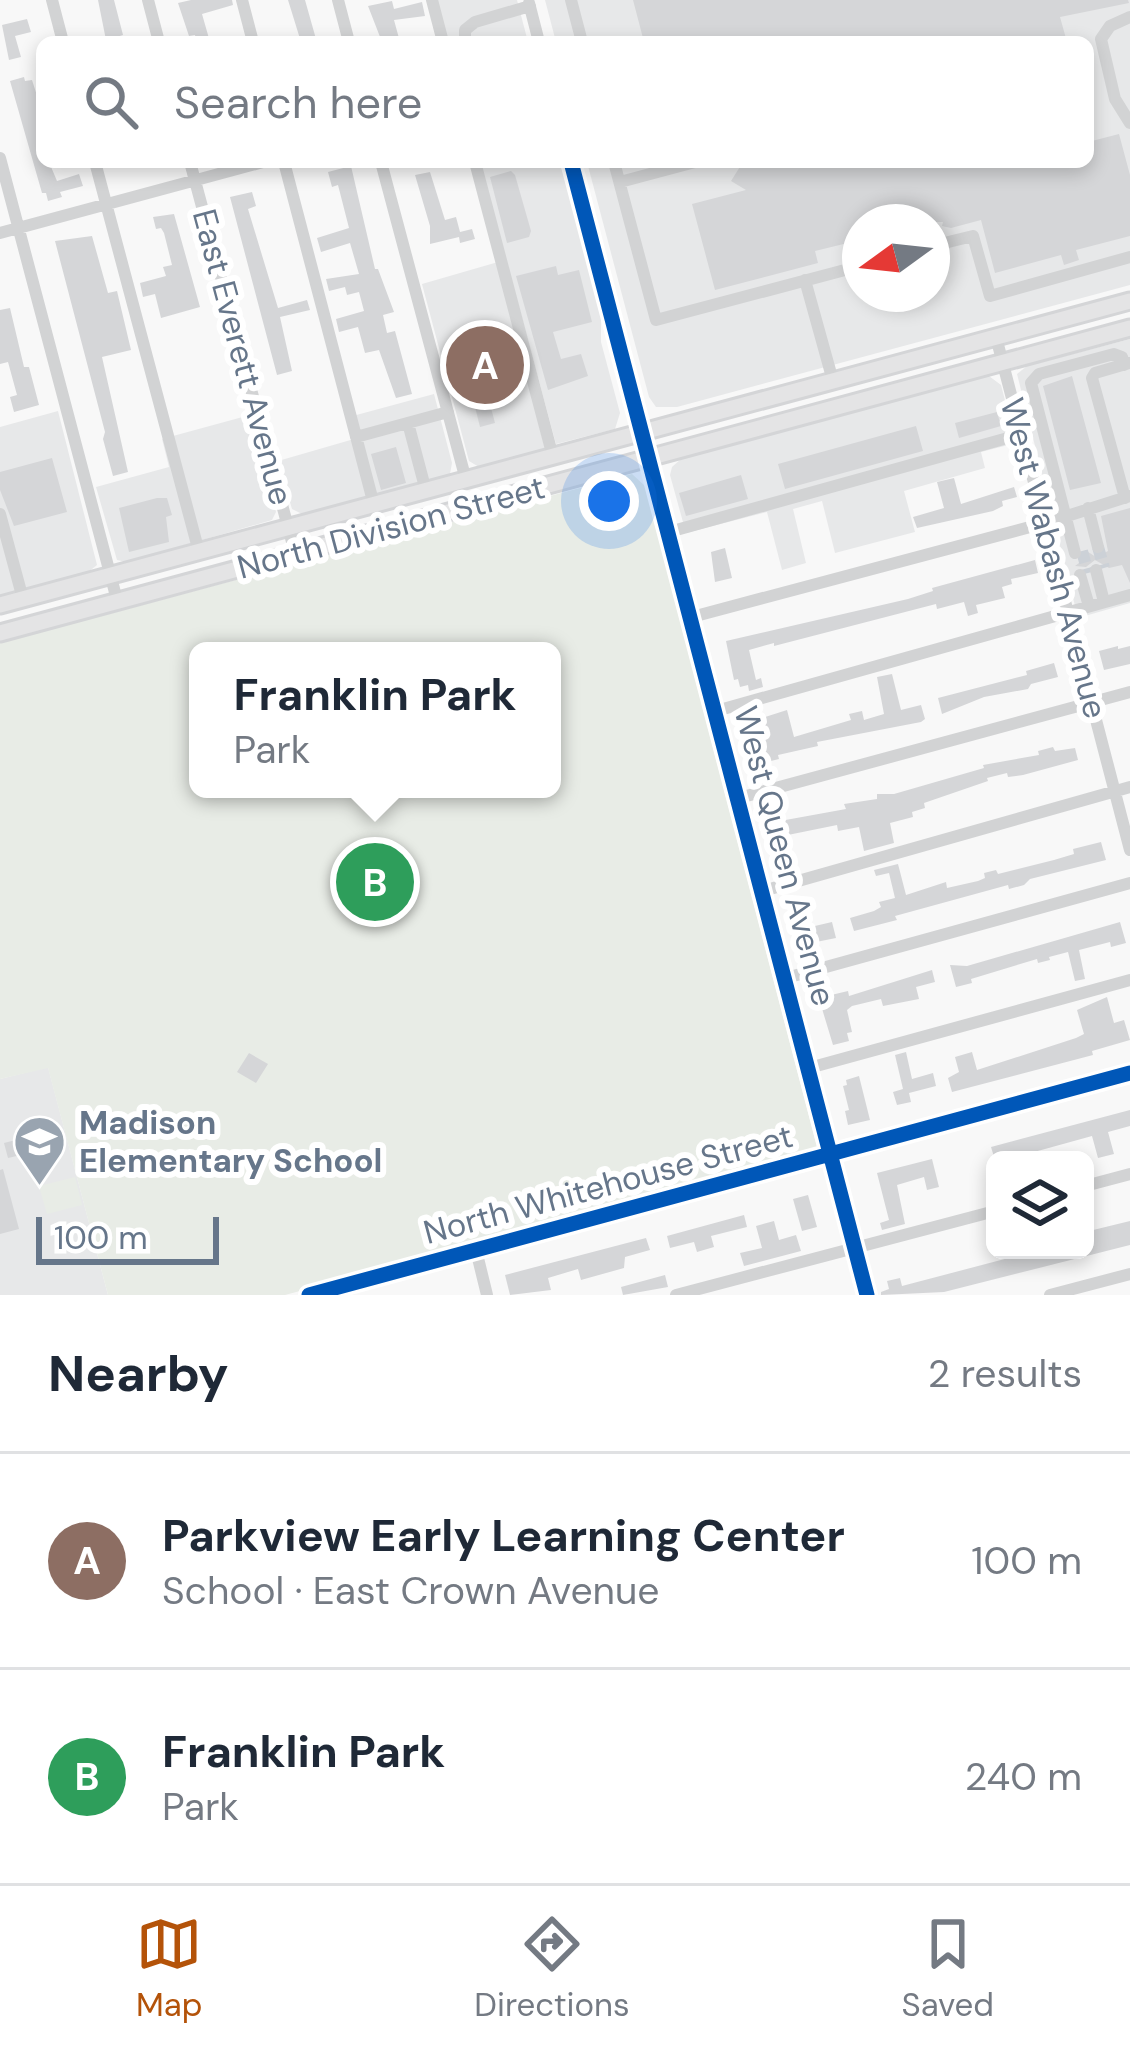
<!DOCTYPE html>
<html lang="en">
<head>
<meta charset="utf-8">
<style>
  body { margin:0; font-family:"DM Sans",sans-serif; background:#f6f6f7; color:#1f2937 }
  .controls { position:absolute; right:36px; bottom:36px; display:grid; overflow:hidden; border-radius:18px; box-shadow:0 6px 18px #0003 }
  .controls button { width:108px; height:108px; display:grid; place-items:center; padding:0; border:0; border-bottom:3px solid #e0e1e3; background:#fff; color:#1f2937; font:60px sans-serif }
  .compass { position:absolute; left:842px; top:204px; width:108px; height:108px; border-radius:50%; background:#fff; box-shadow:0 6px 18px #0003; rotate:255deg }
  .scale { position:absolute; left:36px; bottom:30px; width:183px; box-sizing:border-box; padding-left:12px; border:6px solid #66768a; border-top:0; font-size:33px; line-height:42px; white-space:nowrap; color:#66768a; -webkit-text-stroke:9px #fff; paint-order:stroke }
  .you { position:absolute; left:609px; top:501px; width:42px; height:42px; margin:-30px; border:9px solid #fff; border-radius:50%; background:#1a73e8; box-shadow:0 0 0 18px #1a73e833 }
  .badge { display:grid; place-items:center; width:78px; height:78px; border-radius:50%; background:#b45309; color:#fff; font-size:39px; font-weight:700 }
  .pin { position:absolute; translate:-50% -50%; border:6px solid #fff; box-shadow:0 3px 12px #0006 }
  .popup { position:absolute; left:189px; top:642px; width:372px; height:156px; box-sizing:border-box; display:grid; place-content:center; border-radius:18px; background:#fff; filter:drop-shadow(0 3px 9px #0005); font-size:39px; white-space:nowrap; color:#747a83 }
  .popup b { font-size:45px; color:#1f2937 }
  .popup::after { content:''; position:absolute; left:50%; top:100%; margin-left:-24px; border:24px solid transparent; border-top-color:#fff }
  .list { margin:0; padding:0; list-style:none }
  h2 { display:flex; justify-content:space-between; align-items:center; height:156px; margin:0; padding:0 48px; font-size:51px }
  h2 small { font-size:39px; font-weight:400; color:#747a83 }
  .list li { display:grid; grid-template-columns:78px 1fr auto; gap:36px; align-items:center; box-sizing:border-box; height:216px; padding:0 48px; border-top:3px solid #e0e1e3 }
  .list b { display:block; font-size:45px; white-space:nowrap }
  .list p { margin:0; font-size:39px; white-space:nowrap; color:#747a83 }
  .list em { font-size:39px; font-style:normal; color:#747a83 }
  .icon { flex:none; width:66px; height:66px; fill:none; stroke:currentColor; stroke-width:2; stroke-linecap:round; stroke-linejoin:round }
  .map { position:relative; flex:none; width:1130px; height:1295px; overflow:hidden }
  .search { position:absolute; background:#fff; box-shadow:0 6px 18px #0003; left:36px; right:36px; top:36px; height:132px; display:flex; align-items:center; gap:30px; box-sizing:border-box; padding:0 42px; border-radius:18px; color:#747a83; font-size:45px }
  .sheet { height:588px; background:#fff }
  nav { display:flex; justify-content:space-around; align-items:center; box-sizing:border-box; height:168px; border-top:3px solid #e0e1e3; background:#fff; font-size:33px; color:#747a83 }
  nav a { display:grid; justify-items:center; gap:6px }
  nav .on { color:#b45309 }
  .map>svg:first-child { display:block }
  .built { fill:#e7e8e9; fill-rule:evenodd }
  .green { fill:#e8ece6; fill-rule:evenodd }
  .building { fill:#d5d6d8 }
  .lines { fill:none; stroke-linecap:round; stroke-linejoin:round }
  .minor-tunnel { stroke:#ccd1d7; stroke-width:12; stroke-dasharray:12 6; stroke-linecap:butt }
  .major-casing { stroke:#d4d5d7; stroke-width:21 }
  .minor { stroke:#d2d3d4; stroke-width:12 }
  .major { stroke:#e4e4e5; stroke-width:15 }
  .cycleway-casing { stroke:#fff; stroke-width:22 }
  .cycleway { stroke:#0057b8; stroke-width:15 }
  .labels { text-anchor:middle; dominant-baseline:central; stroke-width:12; stroke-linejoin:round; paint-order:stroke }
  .street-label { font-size:33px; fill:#66768a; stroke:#fff }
  .poi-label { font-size:33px; font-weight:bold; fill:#66768a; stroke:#fff; text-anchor:start }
</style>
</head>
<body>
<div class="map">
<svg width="1130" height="1295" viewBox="0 0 1130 1295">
  <rect width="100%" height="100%" fill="#f8f8f8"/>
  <!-- built -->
  <path class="built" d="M436,0h81l11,42h-81z
    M545,0h585v285l-453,122h-21l-7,-10 -62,-235h501v-120h-532zM860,222h72v72h-72z
    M480,162h80l41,152v28l19,71 -5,16 -59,15z
    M498,262l47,187 -66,18 -10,-6 -47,-177z
    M1130,339v264l-52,15 -61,-244 10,-8z
    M989,376l12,9 15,58 -35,9 4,16 -81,23 11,41 -80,21 -13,-52 -29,8 13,54 -24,7 -15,-58 -81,21 -16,-58 2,-8 9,-8z
    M434,394l18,69 -2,11 -146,41 -12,-6 -14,-48 76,-22 -5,-22z
    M58,411l39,154 -10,8 -87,23v-169z
    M250,415l26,97 -4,8 -146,42 -9,-2 -21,-73 73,-20 -7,-28z
    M48,1067l60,228h-108v-216z"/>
  <!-- green -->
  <path class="green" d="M632,474l13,12 172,661 -9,8 -523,140h-177l-60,-227 -48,11v-436zM198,651h354v138h-354z
    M75,1177l7,28 -35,9 -8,-28z"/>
  <!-- building -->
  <path class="building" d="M98,0h16l9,35 -17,5z
    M191,0h41l1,5 -31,9 8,28h-14l-1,-7 -6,1 -11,-33z
    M288,0h17l11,39 -15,3z
    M633,0h495l1,3 -69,14 7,25h-423z
    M392,1l2,8 28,-7 3,14 -31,4 6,22h-18l-14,-36z
    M27,19l4,13 -16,4 6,21 -12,3 -7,-35z
    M24,77l1,4 7,-1 9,28 -5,1 6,22v31h7l8,19 22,-7 4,12 -23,6 2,5 -14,4 -2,-8h-4l-32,-112z
    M1119,134l11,41v61l-54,14 3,10 -15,5 -3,-10 -66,18 -14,-53 -30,8 -9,-2 1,-4h-83v18l-45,11 3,12 -103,27 -23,-86 54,-14 -15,-9 12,-19h345v-20z
    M351,166l24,103h3l16,43 -11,3 4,18 8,-2 17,63 -16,4 -17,-48 -14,3 -7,-26 -19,5 -3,-13 28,-8 -5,-19 -12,3 -2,-8 -16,4 -3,-12 33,-5 -9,-31 -29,9 -4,-14 32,-10 -11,-43 -6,2 -4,-15z
    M511,171l4,4 16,56 -2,6 -22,6 -17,-66z
    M430,172l15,48 11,-3 4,15 12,-3 3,10 -15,4 -1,-6 -29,7v-18l-15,-51z
    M252,192l4,14 -8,3 30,99 29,-8 3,10 -30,7 12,54 -15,4 -47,-178z
    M174,214l26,93 -39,11 -6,-24 -12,3 -3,-14 26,-7 -3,-9 9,-2 -8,-32 -3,-5 -5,1 -3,-12z
    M92,236l16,57 9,-2 14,59 -29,7 26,115 -15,4 -10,-37 2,-7 -50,-191z
    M556,266l2,9 21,-5 13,52 -39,10 8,27 20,-5 7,22 -40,14 -32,-114z
    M10,308l14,59h5l10,38 -25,7 -4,-15 7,-2 -9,-33 -8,2v-54z
    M514,375l5,17 -30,8 6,23 -15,4 -10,-40z
    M1072,376l29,107 -31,7 -27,-104z
    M997,412l4,14 -42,12 -4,-15z
    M916,426l7,25 -138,38 -7,-25z
    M396,447l10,36 -25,7 -10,-36z
    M52,458l15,54 -53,14 -14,-36v-18z
    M741,475l7,24 -62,17 -7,-23z
    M954,478l7,26 53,-17 3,10 -15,4 1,5 -10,5 -76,17 -4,-11 31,-9 -7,-26z
    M157,498h10l5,17 -6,2 3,25 -40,10 -10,-44z
    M1130,508v75l-8,-18 -13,3 -14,-8 -9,7 -11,-1 8,-6 2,-10 11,7 12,-6 -7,-35z
    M725,548l7,30 -17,4 -4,-30z
    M1035,560l3,13 -27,6 1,5 -10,3 3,11 -29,7 2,8 -10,3 -4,-14 -27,7 -1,-5 -162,42v-3l-25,7 7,30 5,-2 2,9 -14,4 -1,-6 -8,2 -2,-8 -4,1 -8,-39 182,-42 25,-8 -1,-3z
    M1118,646v3l12,-3v18l-26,6 -5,-19z
    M1054,663l4,14 -27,7 -3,5 -44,8 -42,17 -4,-16 89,-23 -1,-4z
    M892,674l9,36 20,-5 4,14 -4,3 -104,20 1,4 -40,9 1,4 -20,5 -10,-42 38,-12 7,27 57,-17 -2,-6 13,-3 2,9 20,-6 -7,-37z
    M1053,747l2,4 20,-3 3,12 -55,15 -15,2 -1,-4 -20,5 1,3 -64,22 1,5 -13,4 1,5 -23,6 4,20 -30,8 -5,-24 -21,4 -1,-6 -64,13 -4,-15 77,-14 -2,-5 33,-5v-5h17l90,-26 -1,-3 56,-10 -1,-4z
    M1101,842l5,18 -76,19 -6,6 -15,4 -1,-4 -113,31 2,4 -43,11 -4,-13 24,-7 7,-4 -2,-5 16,-4 -6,-25 -13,3 -2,-6 24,-6 8,31 40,-13 1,6 31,-7 7,-3 -1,-5 12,-3 2,4 56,-14 20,-6 -1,-5z
    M832,922l4,16 -30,6 -4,-15z
    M1120,922l6,21 -15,4 -1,-5 -31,8 6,29 -10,2 -7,-29 -19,5 1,3 -12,3 -1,-4 -66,20 1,4 -16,4 -6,-22 17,1z
    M932,970l3,12 -19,5 3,12 -36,7 -2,-7 -29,7 -5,4 5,22 -5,1 2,8 -16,4 -13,-43 8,-1 -1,-5 21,-5 1,5z
    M1107,997l7,26 10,-3 6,20 -38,11 1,4 -141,37 -4,-14 11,-6 -4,-15 17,-5 5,18 99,-32 8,-4 -7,-24z
    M906,1052l6,27 21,-6 3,13 -27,7 2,9 -14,3 -4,-13 10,-3 -8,-34z
    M249,1053l19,11 -12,19 -19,-11z
    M859,1076l11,44 -22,5 -3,-14 4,-1 -6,-24 4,-1 -1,-5z
    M1130,1110v16l-22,6 6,22 -16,4 -6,-22 -76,21 1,3h-22l-4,-13z
    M43,1133l4,16 -39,9 -4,-15z
    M932,1159l7,28 -12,3 -3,-13 -27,8 8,39 -23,6 -2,-7 9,-3 -12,-47z
    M3,1169l16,60 -19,5v-64z
    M808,1195l9,32 -15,4 -9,-32z
    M744,1215l3,12 -36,9 3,11 -17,5 -3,-10 -24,6 -3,-12z
    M774,1221l5,19 17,-5 5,16 -57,15 -4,-13 22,-5 -6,-22z
    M1130,1221v24l-186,47 -63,3v-3l8,-3 -2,-8 13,-3 2,8 137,-36h46v-18z
    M646,1238l4,12 -25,7 -1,11 -43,12 -3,-11 -30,9 3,12 -41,5 -5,-20z
    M665,1275l3,12 -45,8 -2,-8z"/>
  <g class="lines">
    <!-- minor-tunnel -->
    <path class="minor-tunnel" d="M1098,547l6,21
      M1082,551l6,22"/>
    <defs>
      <path id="major" d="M0,605l1130,-304
        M0,633l1130,-305"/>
    </defs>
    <!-- major casing -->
    <use href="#major" class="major-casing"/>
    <!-- minor -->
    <path class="minor" d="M52,0l11,42
      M148,0l11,42
      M242,0l11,42
      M338,0l11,42
      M432,0l11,42
      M571,0l11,42
      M529,3l10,39
      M1130,17l-20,9 -9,13 14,60 15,24
      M465,42v-12l10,-8 55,-16
      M0,158l117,442
      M95,162l104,390
      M190,162l105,391
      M284,162l90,343
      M381,162l85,318
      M475,162l78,295
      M571,162l296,1133
      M614,162l42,158 204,-54
      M620,182l75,-20
      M0,233l263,-71
      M932,246l41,-10 17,60 140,-39
      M805,280l28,101
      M996,337l134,513
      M408,423l18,68
      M356,437l92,-25
      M1125,498l-33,-120 3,-5 34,-10
      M1088,508l10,39
      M0,514l23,85
      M669,532l353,-98
      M1075,553l-44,-170 8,-9 75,-20 8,3 2,8
      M1096,570l8,32
      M1080,575l9,31
      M692,617l353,-94 85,-27
      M716,711l414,-116
      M739,798l391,-106
      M763,891l367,-104
      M786,978l344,-95
      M809,1068l321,-88
      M1085,1186l45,-12
      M476,1250l11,45
      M309,1295l821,-222
      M676,1295l319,-84
      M1050,1295l80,-21"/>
    <!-- major -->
    <use href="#major" class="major"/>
    <defs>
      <path id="cycleway" d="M571,162l296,1133
        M309,1295l821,-222"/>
    </defs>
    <!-- cycleway casing -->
    <use href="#cycleway" class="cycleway-casing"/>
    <!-- cycleway -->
    <use href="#cycleway" class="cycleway"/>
  </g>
  <!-- icons -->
  <defs>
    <symbol id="school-pin" viewBox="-11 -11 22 30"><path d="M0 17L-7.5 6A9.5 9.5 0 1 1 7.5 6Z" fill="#99a4b0" stroke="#fff"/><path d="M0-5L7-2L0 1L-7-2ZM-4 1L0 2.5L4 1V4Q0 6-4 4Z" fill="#fff"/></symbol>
  </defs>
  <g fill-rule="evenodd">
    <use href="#school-pin" x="10" y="1112" width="59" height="81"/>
  </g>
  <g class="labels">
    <!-- street labels -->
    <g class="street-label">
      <text transform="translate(243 357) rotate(75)">East Everett Avenue</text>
      <text transform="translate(391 527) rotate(-15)">North Division Street</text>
      <text transform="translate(1054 558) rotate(75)">West Wabash Avenue</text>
      <text transform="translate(785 856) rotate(75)">West Queen Avenue</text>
      <text transform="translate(608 1184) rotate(-15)">North Whitehouse Street</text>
    </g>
    <!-- poi labels -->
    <g class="poi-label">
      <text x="79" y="1122">Madison<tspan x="79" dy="38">Elementary School</tspan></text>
    </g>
  </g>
</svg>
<div class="controls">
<button><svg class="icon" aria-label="layers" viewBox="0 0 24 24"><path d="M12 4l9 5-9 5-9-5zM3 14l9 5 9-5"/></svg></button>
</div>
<svg class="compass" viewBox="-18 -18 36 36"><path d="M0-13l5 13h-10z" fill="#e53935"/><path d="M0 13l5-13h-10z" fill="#747a83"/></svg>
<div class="scale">100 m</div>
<div class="you"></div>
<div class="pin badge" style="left:485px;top:365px;background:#8d6e63">A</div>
<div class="pin badge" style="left:375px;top:882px;background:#2e9e5b">B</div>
<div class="popup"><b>Franklin Park</b>Park</div>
<div class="search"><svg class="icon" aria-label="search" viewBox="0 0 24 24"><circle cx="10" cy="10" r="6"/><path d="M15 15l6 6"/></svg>Search here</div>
</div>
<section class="sheet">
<h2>Nearby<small>2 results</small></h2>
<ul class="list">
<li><span class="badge" style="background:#8d6e63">A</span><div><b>Parkview Early Learning Center</b><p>School · East Crown Avenue</p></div><em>100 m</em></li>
<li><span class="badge" style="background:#2e9e5b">B</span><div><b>Franklin Park</b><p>Park</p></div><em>240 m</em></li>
</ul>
</section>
<nav>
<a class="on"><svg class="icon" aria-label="map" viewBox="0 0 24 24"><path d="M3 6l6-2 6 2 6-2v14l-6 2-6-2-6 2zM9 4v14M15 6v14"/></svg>Map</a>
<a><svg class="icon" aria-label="directions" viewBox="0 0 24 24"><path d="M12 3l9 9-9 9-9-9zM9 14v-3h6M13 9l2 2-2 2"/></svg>Directions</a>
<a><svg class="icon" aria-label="saved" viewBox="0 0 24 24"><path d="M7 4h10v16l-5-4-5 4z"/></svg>Saved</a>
</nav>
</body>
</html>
